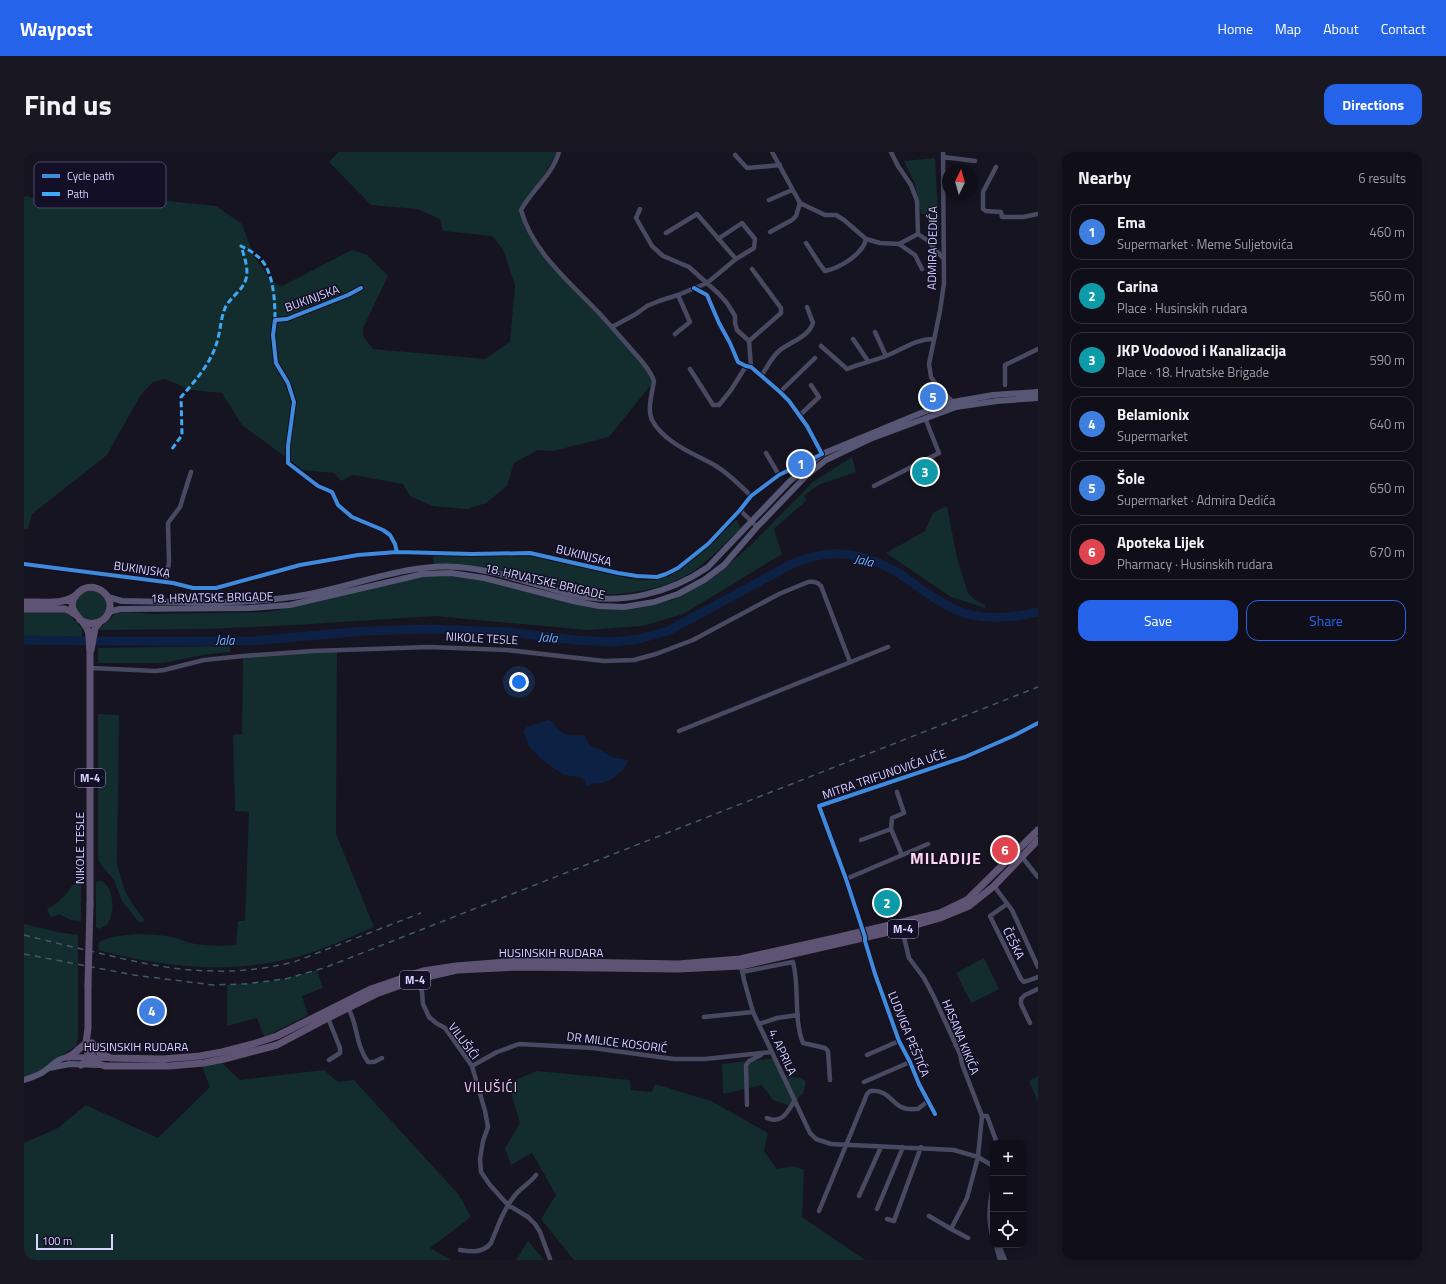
<!DOCTYPE html>
<html lang="en">
<head>
<meta charset="utf-8">
<style>
  body { margin:0; font-family:"Titillium Web",sans-serif; background:#191822; color:#f1f3f6 }
  .controls { position:absolute; right:12px; bottom:12px; display:grid; overflow:hidden; border-radius:8px; box-shadow:0 2px 6px #0003 }
  .controls button { width:36px; height:36px; display:grid; place-items:center; padding:0; border:0; border-bottom:1px solid #302f38; background:#100f19; color:#f1f3f6; font:20px sans-serif }
  .compass { position:absolute; left:918px; top:12px; width:36px; height:36px; border-radius:50%; background:#100f19; box-shadow:0 2px 6px #0003; rotate:5deg }
  .scale { position:absolute; left:12px; bottom:10px; width:77px; box-sizing:border-box; padding-left:4px; border:2px solid #d9d4ff; border-top:0; font-size:11px; line-height:14px; white-space:nowrap; color:#d9d4ff; -webkit-text-stroke:3px #130f26; paint-order:stroke }
  .you { position:absolute; left:495px; top:530px; width:14px; height:14px; margin:-10px; border:3px solid #fff; border-radius:50%; background:#1a73e8; box-shadow:0 0 0 6px #1a73e833 }
  .badge { display:grid; place-items:center; width:26px; height:26px; border-radius:50%; background:#2563eb; color:#fff; font-size:13px; font-weight:700 }
  .pin { position:absolute; translate:-50% -50%; border:2px solid #fff; box-shadow:0 1px 4px #0006 }
  .list { margin:0; padding:0; list-style:none }
  h2 { display:flex; justify-content:space-between; align-items:center; height:52px; margin:0; padding:0 16px; font-size:17px }
  h2 small { font-size:13px; font-weight:400; color:#9c9ca2 }
  .list li { display:grid; grid-template-columns:26px 1fr auto; gap:12px; align-items:center; box-sizing:border-box; height:56px; margin:0 8px 8px; padding:0 8px; border:1px solid #302f38; border-radius:12px }
  .list b { display:block; font-size:15px; white-space:nowrap }
  .list p { margin:0; font-size:13px; white-space:nowrap; color:#9c9ca2 }
  .list em { font-size:13px; font-style:normal; color:#9c9ca2 }
  .actions { display:flex; gap:8px; padding:12px 16px }
  .actions a { flex:1; padding:9px 0; border:1px solid #2563eb; border-radius:12px; text-align:center; font-size:14px; color:#2563eb }
  .actions .main { background:#2563eb; color:#fff }
  .icon { flex:none; width:22px; height:22px; fill:none; stroke:currentColor; stroke-width:2; stroke-linecap:round; stroke-linejoin:round }
  .map { position:relative; flex:none; width:1014px; height:1108px; overflow:hidden; border-radius:12px }
  header { display:flex; align-items:center; gap:24px; box-sizing:border-box; height:56px; padding:0 20px; background:#2563eb; color:#fff }
  header strong { font-size:19px }
  nav { display:flex; gap:22px; margin-inline-start:auto; font-size:14px }
  .intro { display:flex; align-items:center; justify-content:space-between; box-sizing:border-box; height:96px; padding:0 24px }
  h1 { margin:0; font-size:28px }
  .button { padding:10px 18px; border-radius:12px; background:#2563eb; color:#fff; font-size:14px; font-weight:700 }
  main { display:flex; gap:24px; padding:0 24px }
  aside { flex:1; background:#100f19; border-radius:12px; box-shadow:0 2px 6px #0003 }
  .map>svg:first-child { display:block }
  .green { fill:#132c2d }
  .water { fill:#0d2144 }
  .lines { fill:none; stroke-linecap:round; stroke-linejoin:round }
  .river { stroke:#0d2144; stroke-width:9 }
  .street { stroke:#4a4962; stroke-width:4.5 }
  .secondary { stroke:#575674; stroke-width:6 }
  .primary { stroke:#5e5373; stroke-width:7 }
  .rail { stroke:#43596b; stroke-width:1.5; stroke-dasharray:6 5; stroke-linecap:butt }
  .primary-bridge { stroke:#5e5373; stroke-width:7 }
  .quiet { stroke:#3fa9f5; stroke-width:3; stroke-dasharray:6 3; stroke-linecap:butt }
  .cycleway-casing { stroke:#130f26; stroke-width:6 }
  .cycleway { stroke:#408adc; stroke-width:4 }
  .labels { text-anchor:middle; dominant-baseline:central; stroke-width:3; stroke-linejoin:round; paint-order:stroke }
  .shield { fill:#130f26; stroke:#9e99be; stroke-width:1 }
  .shield-label { font-size:11px; font-weight:bold; fill:#d9d4ff }
  .street-label { font-size:12px; fill:#d9d4ff; stroke:#130f26 }
  .water-label { font-size:13px; font-style:italic; fill:#62b6ff; stroke:#130f26 }
  .neighbourhood-label { font-size:13px; letter-spacing:1px; fill:#ffd6f0; stroke:#130f26 }
  .district-label { font-size:16px; font-weight:bold; letter-spacing:1px; fill:#ffd6f0; stroke:#130f26 }
  .key { fill:#130f26; stroke:#4e4a67; stroke-width:1 }
  .key-label { font-size:11px; fill:#d9d4ff }
</style>
</head>
<body>
<header>
<strong>Waypost</strong>
<nav><a>Home</a><a>Map</a><a>About</a><a>Contact</a></nav>
</header>
<div class="intro"><h1>Find us</h1><a class="button">Directions</a></div>
<main>
<div class="map">
<svg width="1014" height="1108" viewBox="0 0 1014 1108">
  <rect width="100%" height="100%" fill="#161421"/>
  <!-- green -->
  <path class="green" d="M314,0h221l-38,58 4,14 31,45 82,87 16,25 -45,56 -56,14 -15,-1 -24,13 -7,23 -21,17 -19,6 -35,-3 -22,-10 -7,-12 -50,-9 -12,6 -7,-8 -31,-3 -61,-45 -20,-32 -31,-3 -26,-11 -12,3 -13,14 -33,59 -75,59 -4,15 -4,1v-333l3,-1 15,5 48,-11h38l11,8 77,8 26,18 12,32 17,25 11,5 70,-36 15,5 21,21 -25,52v8l10,13 112,10 25,-17 5,-57 -12,-36 -11,-13 -49,-5 -3,-12 -23,-10 -46,-4 -42,-43z
    M911,6l4,74 -4,-1 -6,-17h-8l-6,-30 -11,-23z
    M828,305l4,15 -38,13 -14,11 3,4 -33,29 8,25 -62,38 -37,22 -41,12 -54,4 -154,-14 -140,9 -88,4 -108,1 18,-17 8,-1 30,2 115,-2 154,-35 26,-2 21,2 118,30 28,1 30,-2 26,-6 47,-27 33,-29 61,-62z
    M923,354l10,52 11,35 6,6 11,6v3l-34,-11 -65,-44 39,-22 8,-18z
    M714,368l2,9c-16,15 -34,35 -53,46 -22,13 -62,21 -88,19 -24,-3 -48,-11 -71,-17 -31,-7 -62,-12 -94,-13l-1,-9h89l18,2 88,21 17,2 22,-3 12,-7 30,-24 26,-25z
    M51 453a16 16 0 1 1 32 0a16 16 0 1 1-32 0Z
    M0,460h40l5,3 13,13v10l-16,-2 -42,1z
    M206,494v6l-27,3 -40,8h-65v-15z
    M313,498l-1,184 38,93c-24,10 -49,22 -74,29 -67,19 -135,12 -202,-6l1,-8c17,-10 54,-9 73,-5 8,2 15,6 24,7 13,2 26,2 40,1l2,-24h7l4,-109 -14,-1 -2,-76 9,-1 1,-78z
    M74,562l21,1 -2,150 8,26 7,12 13,18 -2,1h-4l-17,-21 -8,-21 -12,-14 -4,-7z
    M57,718v51l-10,-1 -12,-6 -6,3 -3,-1 -3,-7c17,-8 26,-23 34,-39z
    M74,729h4c13,9 13,32 5,44l-8,4 -3,-2v-45z
    M0,772l33,8 21,3v102l-2,9 -14,9 -15,13 -23,12z
    M960,806l15,31 -28,14 -15,-30z
    M293,818l6,18 -21,8 6,19 -44,22 -7,-19 -30,8v-41l18,-1 40,-5z
    M750,906l12,19 16,1 4,4 -3,11 -13,13 -17,-6 -11,-15 -39,9 -1,-30z
    M198,911l18,17 84,-10 14,12 16,-2 105,115 12,22 -41,31 21,12h-427v-117l34,-15 28,-23 72,33 52,-51 -8,-20z
    M513,919l93,9 1,10 21,2 3,-8 56,17 57,32 -4,18 13,18 16,-3 11,4 -2,47 63,43h-291l-33,-41 15,-24 -24,-42 -21,12 -6,-17 15,-25 -12,-40z
    M1014,924v26l-9,-21z
    M504,1089l16,19h-28z"/>
  <!-- water -->
  <path class="water" d="M525,568c4,2 4,4 7,7 8,10 18,9 29,8l2,7 5,5 7,2 13,8 16,3c-2,9 -14,19 -23,22 -3,2 -6,1 -10,1 -3,1 -6,3 -9,4l-1,-6 -5,-4 -16,-2 -22,-15 -13,-14 -5,-14 2,-5z"/>
  <g class="lines">
    <!-- river -->
    <path class="river" d="M0,488l73,1h155l113,-10 64,-2 79,3 67,8 38,2 26,-3 29,-8 124,-67c12,-5 25,-9 38,-10 24,-2 51,8 70,20 22,15 44,34 71,41 23,5 45,2 67,-3"/>
    <!-- street -->
    <path class="street" d="M535,0c-6,22 -27,38 -38,58 12,43 50,73 80,105 8,9 16,18 24,27 10,12 24,25 29,39 -2,12 -7,29 -2,39 12,23 43,34 64,46 13,8 24,19 35,30
      M748,0l28,51 25,12h11l8,5 22,19 14,4 19,1 19,-10 9,6 16,18
      M867,0l7,14 13,19 6,16 1,33
      M919,0l1,131 -4,28 -11,53 2,13 6,9 17,17
      M711,3l12,13 33,-3
      M919,5l32,4
      M972,15l-13,25v17l3,2 15,1 1,5h21l15,-3
      M745,48l23,-10
      M616,57l-4,9 16,28 11,10 26,11 30,27 8,9 8,13v7l2,7 12,11 2,26
      M746,80l22,-12 4,-4 4,-13
      M642,81l31,-19 39,45
      M782,91c7,10 12,20 19,28 15,-3 38,-17 41,-32
      M875,92l16,11 7,14
      M337,136l-13,7 -61,24 -12,1 -2,15 3,28 12,20 6,19 -6,44v17l30,23 14,6 6,13 14,12 31,13 7,5 5,9 2,8
      M588,175l24,-13 11,-8 12,-5 19,-6 29,-12 29,-24 18,-11 1,-9 -13,-16 -24,16
      M851,180l11,24
      M651,182l15,-12 -12,-27
      M829,187l15,22
      M725,189l32,-28v-5l-29,-39
      M797,194l26,23c12,-5 26,-8 39,-13 16,-6 29,-17 47,-17
      M666,217l23,36h6l12,-15 15,-24
      M738,223c5,-8 10,-18 17,-24 10,-9 29,-13 34,-28l-6,-16
      M981,233v-20l33,-16
      M756,240l35,-34
      M775,264l20,-19 -8,-12
      M742,301l13,22
      M850,334l65,-33 -14,-35
      M716,358l17,17
      M0,412l149,19 20,5h23l84,-23 58,-10 39,-3 75,2 58,-1 88,20 19,3 20,1 9,-3 12,-6 30,-24 32,-34 11,-14 28,-21 43,-21 -15,-28 -18,-25 -9,-9 -29,-25 -5,-1 -8,-4 -8,-19 -11,-20 -12,-28 -13,-7
      M142,430l3,-20 -1,-39 12,-16 11,-35
      M67,516l65,3 8,-1 40,-10 39,-4 70,-5 116,-4 78,3 97,11 30,-1 22,-6 37,-14 86,-46 29,-12c6,-1 9,0 13,4l29,76
      M655,579l209,-84
      M873,640l7,21 -12,5 -1,11 11,26
      M837,688l30,-11
      M994,700l20,25
      M822,727l82,-35
      M970,734l18,24 26,57
      M983,752l-17,12 31,63 3,3 14,-5
      M878,777l7,29 15,20 10,19 26,57 2,10 20,52 -4,41 -11,41 -16,31 -22,-13
      M717,813l3,15 9,32 57,121 6,6 15,5 123,6 24,7 15,9
      M718,820l51,-10c7,26 0,56 10,81l22,5 3,3 2,29
      M394,827l4,13 1,12 6,13 7,6 9,5 27,38 13,45 3,16 -5,14 -3,18 1,13 9,13 18,20 20,12 7,7 5,8 10,27
      M324,856c10,16 7,36 20,54h6l8,-4
      M680,865l49,-5
      M304,866l12,30v5l-11,7
      M1006,871l-9,-19v-5l4,-4 13,-6
      M735,872l18,-6 21,-3
      M843,903l32,-14
      M448,914l25,-14 22,-8 74,4 81,11h31l67,-7
      M840,930l46,-20
      M723,953l-1,-40 3,-4 12,-6
      M911,962l-16,-30 -9,-22 -11,-21 -24,-67 -10,-33v-4l-19,-58 -27,-73 146,-49 48,-21 25,-13
      M958,964h5l10,27
      M743,966c15,7 21,-7 28,-18
      M969,1036c-4,16 -5,34 0,50
      M835,1044l22,-49
      M853,1057l26,-62
      M795,1059l48,-117 3,-3c19,-2 22,14 34,17 4,2 10,1 14,1l10,-8
      M863,1067l7,2 27,-74
      M927,1077l17,9
      M975,1093l6,15
      M972,1094l4,14
      M436,1098c12,2 23,3 31,-7 7,-17 13,-35 25,-49 6,-7 14,-11 20,-19"/>
    <!-- secondary -->
    <path class="secondary" d="M84,445l14,4c56,1 114,4 170,-4 55,-7 109,-34 166,-30 41,3 77,19 117,28 46,10 94,-1 133,-28l81,-85 33,-28 99,-41 32,-11 40,-7 45,-3
      M83,463l5,-4 8,-2 129,-1 41,-3 133,-31 28,-1 33,5 89,23 26,5 25,1 30,-5 24,-8 26,-14 20,-15 33,-38 50,-52 19,-15 44,-21 86,-32 41,-6 41,-3
      M25,916l21,-4 29,1
      M0,928c6,-2 13,-4 19,-8 10,-6 12,-13 25,-15l40,1"/>
    <!-- primary -->
    <path class="primary" d="M0,450c16,-1 39,4 52,-7
      M0,457h41l5,2 6,4
      M56,468c12,7 28,3 30,-13 1,-17 -21,-27 -33,-13 -14,17 7,24 11,37 2,7 1,15 2,21v252
      M67,498l4,-22 5,-6
      M64,833v43l-2,15 2,11 5,8 12,4h65l34,-3 20,-4 53,-14 51,-27 48,-24 42,-15 39,-9 62,-3 159,2 63,-3 161,-37 38,-11 29,-12 25,-20 44,-46
      M68,891l9,11 10,4 52,1 37,-3 22,-4 31,-8 24,-8 94,-47 52,-18 33,-5 62,-5 160,3 62,-5 95,-21 105,-25 27,-13 71,-70
      M44,905l4,-2 14,-12
      M57,913l9,-7 2,-4"/>
    <!-- rail -->
    <path class="rail" d="M0,783c24,6 48,12 71,17 40,10 80,19 121,19 26,1 52,-3 78,-9l127,-49
      M0,802l110,21 79,10 32,-1 40,-5 39,-11 714,-281"/>
    <!-- primary-bridge -->
    <path class="primary-bridge" d="M64,833l2,-81"/>
    <!-- quiet -->
    <path class="quiet" d="M148,297l10,-14 -1,-38c15,-17 32,-36 37,-59 3,-11 3,-22 8,-32 6,-10 17,-16 20,-27 3,-11 -2,-23 -5,-33 6,3 12,6 16,10 17,12 18,46 18,64"/>
    <defs>
      <path id="cycleway" d="M337,136l-13,7 -61,24 -12,1 -2,15 3,28 12,20 6,19 -6,44v17l30,23 14,6 6,13 14,12 31,13 7,5 5,9 2,8
        M0,412l149,19 20,5h23l84,-23 58,-10 39,-3 75,2 58,-1 88,20 19,3 20,1 9,-3 12,-6 30,-24 32,-34 11,-14 28,-21 43,-21 -15,-28 -18,-25 -9,-9 -29,-25 -5,-1 -8,-4 -8,-19 -11,-20 -12,-28 -13,-7
        M911,962l-16,-30 -9,-22 -11,-21 -24,-67 -10,-33v-4l-19,-58 -27,-73 146,-49 48,-21 25,-13"/>
    </defs>
    <!-- cycleway casing -->
    <use href="#cycleway" class="cycleway-casing"/>
    <!-- cycleway -->
    <use href="#cycleway" class="cycleway"/>
  </g>
  <g class="labels">
    <!-- shield labels -->
    <g class="shield">
      <rect x="51" y="617" width="30" height="18" rx="3"/>
      <rect x="864" y="768" width="30" height="18" rx="3"/>
      <rect x="376" y="819" width="30" height="18" rx="3"/>
    </g>
    <g class="shield-label">
      <text x="66" y="626">M-4</text>
      <text x="879" y="777">M-4</text>
      <text x="391" y="828">M-4</text>
    </g>
    <!-- street labels -->
    <g class="street-label">
      <text transform="translate(908 96) rotate(-89)">ADMIRA DEDIĆA</text>
      <text transform="translate(288 146) rotate(-20)">BUKINJSKA</text>
      <text transform="translate(560 403) rotate(14)">BUKINJSKA</text>
      <text transform="translate(118 417) rotate(8)">BUKINJSKA</text>
      <text transform="translate(521 429) rotate(13)">18. HRVATSKE BRIGADE</text>
      <text transform="translate(188 445) rotate(-1)">18. HRVATSKE BRIGADE</text>
      <text transform="translate(458 486) rotate(3)">NIKOLE TESLE</text>
      <text transform="translate(860 622) rotate(-19)">MITRA TRIFUNOVIĆA UČE</text>
      <text transform="translate(55 696) rotate(-90)">NIKOLE TESLE</text>
      <text transform="translate(990 791) rotate(64)">ČEŠKA</text>
      <text x="527" y="800">HUSINSKIH RUDARA</text>
      <text transform="translate(885 882) rotate(68)">LUDVIGA PEŠTIĆA</text>
      <text transform="translate(937 885) rotate(68)">HASANA KIKIĆA</text>
      <text transform="translate(440 889) rotate(53)">VILUŠIĆI</text>
      <text transform="translate(593 890) rotate(7)">DR MILICE KOSORIĆ</text>
      <text x="112" y="894">HUSINSKIH RUDARA</text>
      <text transform="translate(759 900) rotate(65)">4. APRILA</text>
    </g>
    <!-- water labels -->
    <g class="water-label">
      <text transform="translate(840 408) rotate(12)">Jala</text>
      <text transform="translate(524 485) rotate(4)">Jala</text>
      <text x="201" y="488">Jala</text>
    </g>
    <!-- neighbourhood labels -->
    <g class="neighbourhood-label">
      <text x="467" y="935">VILUŠIĆI</text>
    </g>
    <!-- district labels -->
    <g class="district-label">
      <text x="922" y="706">MILADIJE</text>
    </g>
  </g>
  <!-- legend -->
  <rect x="10" y="10" width="132" height="46" rx="6" class="key"/>
  <rect x="18" y="22" width="18" height="4" fill="#408adc"/>
  <rect x="18" y="40" width="18" height="4" fill="#3fa9f5"/>
  <g class="key-label">
    <text x="43" y="28">Cycle path</text>
    <text x="43" y="46">Path</text>
  </g>
</svg>
<div class="controls">
<button>+</button>
<button>−</button>
<button><svg class="icon" aria-label="locate" viewBox="0 0 24 24"><circle cx="12" cy="12" r="6"/><path d="M12 2v4M12 18v4M2 12h4M18 12h4"/></svg></button>
</div>
<svg class="compass" viewBox="-18 -18 36 36"><path d="M0-13l5 13h-10z" fill="#e53935"/><path d="M0 13l5-13h-10z" fill="#9c9ca2"/></svg>
<div class="scale">100 m</div>
<div class="you"></div>
<div class="pin badge" style="left:777px;top:312px;background:#3f7fe0">1</div>
<div class="pin badge" style="left:863px;top:751px;background:#0f9aa8">2</div>
<div class="pin badge" style="left:901px;top:320px;background:#0f9aa8">3</div>
<div class="pin badge" style="left:128px;top:859px;background:#3f7fe0">4</div>
<div class="pin badge" style="left:909px;top:245px;background:#3f7fe0">5</div>
<div class="pin badge" style="left:981px;top:698px;background:#e0444e">6</div>
</div>
<aside>
<h2>Nearby<small>6 results</small></h2>
<ul class="list">
<li><span class="badge" style="background:#3f7fe0">1</span><div><b>Ema</b><p>Supermarket · Meme Suljetovića</p></div><em>460 m</em></li>
<li><span class="badge" style="background:#0f9aa8">2</span><div><b>Carina</b><p>Place · Husinskih rudara</p></div><em>560 m</em></li>
<li><span class="badge" style="background:#0f9aa8">3</span><div><b>JKP Vodovod i Kanalizacija</b><p>Place · 18. Hrvatske Brigade</p></div><em>590 m</em></li>
<li><span class="badge" style="background:#3f7fe0">4</span><div><b>Belamionix</b><p>Supermarket</p></div><em>640 m</em></li>
<li><span class="badge" style="background:#3f7fe0">5</span><div><b>Šole</b><p>Supermarket · Admira Dedića</p></div><em>650 m</em></li>
<li><span class="badge" style="background:#e0444e">6</span><div><b>Apoteka Lijek</b><p>Pharmacy · Husinskih rudara</p></div><em>670 m</em></li>
</ul>
<div class="actions"><a class="main">Save</a><a>Share</a></div>
</aside>
</main>
</body>
</html>
